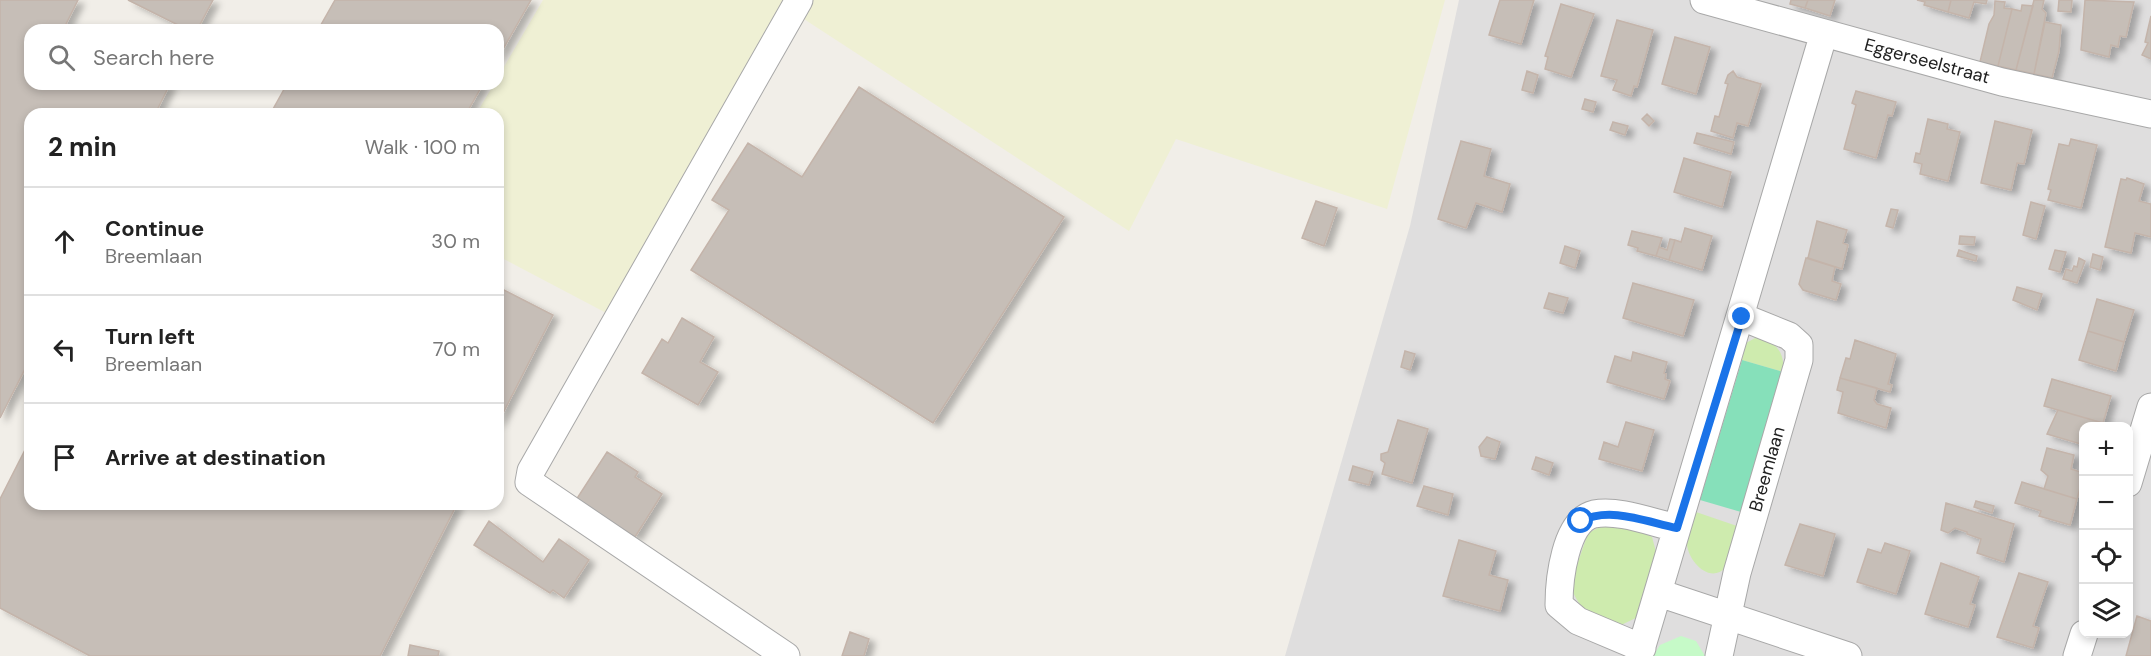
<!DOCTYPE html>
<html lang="en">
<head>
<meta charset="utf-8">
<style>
  body { margin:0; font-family:"DM Sans",sans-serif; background:#f6f6f6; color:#222 }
  .controls { position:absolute; right:18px; bottom:18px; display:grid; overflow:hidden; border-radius:12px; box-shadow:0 3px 9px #0003 }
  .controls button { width:54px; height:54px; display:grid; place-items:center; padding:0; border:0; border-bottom:2px solid #e0e0e0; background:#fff; color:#222; font:30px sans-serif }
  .stop { position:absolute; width:18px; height:18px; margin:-14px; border:4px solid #1a73e8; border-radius:50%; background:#fff }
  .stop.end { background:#1a73e8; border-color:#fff; box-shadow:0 2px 6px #0008 }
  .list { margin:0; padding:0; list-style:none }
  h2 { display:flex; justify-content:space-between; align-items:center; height:78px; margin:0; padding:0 24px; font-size:26px }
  h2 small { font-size:20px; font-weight:400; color:#767676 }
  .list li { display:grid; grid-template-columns:39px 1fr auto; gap:18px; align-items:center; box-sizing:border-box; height:108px; padding:0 24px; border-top:2px solid #e0e0e0 }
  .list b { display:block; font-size:22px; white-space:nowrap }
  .list p { margin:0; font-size:20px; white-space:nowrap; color:#767676 }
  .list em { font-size:20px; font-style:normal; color:#767676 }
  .icon { flex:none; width:33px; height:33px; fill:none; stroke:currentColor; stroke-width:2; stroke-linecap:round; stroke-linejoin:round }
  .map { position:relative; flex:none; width:2151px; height:656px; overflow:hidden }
  .search { position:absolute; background:#fff; box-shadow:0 3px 9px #0003; left:24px; top:24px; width:480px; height:66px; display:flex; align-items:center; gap:15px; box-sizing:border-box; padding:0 21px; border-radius:18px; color:#767676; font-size:22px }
  .panel { position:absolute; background:#fff; box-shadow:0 3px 9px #0003; left:24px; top:108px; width:480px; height:402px; border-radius:18px }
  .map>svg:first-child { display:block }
  .residential { fill:#dfdede; fill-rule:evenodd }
  .farmland { fill:#eff0d4 }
  .grass { fill:#ceebae }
  .park { fill:#c6fac8 }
  .pitch { fill:#86e0ba }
  .building { fill:#c6beb7; stroke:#c4b4aa; stroke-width:1.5; filter:url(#shadow) }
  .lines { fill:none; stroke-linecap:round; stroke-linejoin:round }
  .minor-casing { stroke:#a8a8a8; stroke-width:29 }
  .minor { stroke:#fff; stroke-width:27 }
  .route { stroke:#1a73e8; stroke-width:8 }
  .labels { text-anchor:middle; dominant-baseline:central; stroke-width:4.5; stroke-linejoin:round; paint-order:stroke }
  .street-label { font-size:18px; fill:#212121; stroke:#fff }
</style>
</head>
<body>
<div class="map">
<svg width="2151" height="656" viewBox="0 0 2151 656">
  <defs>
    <filter id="shadow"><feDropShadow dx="6" dy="4" stdDeviation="3" flood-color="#0004"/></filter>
  </defs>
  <rect width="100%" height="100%" fill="#f1eee8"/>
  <!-- residential -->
  <path class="residential" d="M1459,0h692v656h-866l125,-430zM2084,426h44v208h-44z"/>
  <!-- farmland -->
  <path class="farmland" d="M543,0h902l-58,209 -211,-70 -47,92 -342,-223 -175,308 -114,-60v-142h-22l18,-30h4v-7z"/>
  <!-- grass -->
  <path class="grass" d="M1757,337c20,6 28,15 26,35l-41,-12 4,-17z
    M1696,512l41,14c-2,11 -3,33 -11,41 -16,18 -38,-6 -39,-23 -1,-9 6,-23 9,-32z
    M1606,524l25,3 21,10 6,22 -18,57 -21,10c-28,-8 -38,-13 -49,-41l18,-52z"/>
  <!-- park -->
  <path class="park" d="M1681,636l15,5 9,15h-52l7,-11z"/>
  <!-- pitch -->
  <path class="pitch" d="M1742,360l41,12 -42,140 -41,-12z"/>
  <!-- building -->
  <path class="building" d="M0,0h78l-12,24 12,6h-48v54h140l-15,30h-125v245l-30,59z
    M128,0h85l-16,30h-9z
    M335,0h196l-33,58v-28h-180z
    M1500,0h34l-13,44 -32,-9z
    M1791,0h17l-3,8 -15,-4z
    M1808,0h27l-5,16 -25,-8z
    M1917,0h34l-3,12 -24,-7 1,-3z
    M1951,0h36l-1,4 -12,-2 -5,16 -21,-6z
    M2034,0h10l-2,9 4,4 -12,61 -18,-4z
    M2059,0h13l-1,12 -13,-1z
    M2085,0l49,2 -8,35 -6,-1 -2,11 -7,-2 -2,12 -28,-7z
    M1995,1l10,1 -1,6 8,1 -14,57 -18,-4 9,-38 5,-9z
    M1561,4l33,10 -23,63 -26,-8 3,-12 -3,-1z
    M2022,5l11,1 -17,64 -18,-4 14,-57 9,2z
    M2151,16v43l-9,-4 6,-12 -3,-1z
    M1617,20l36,10 -16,57 -3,-1 -3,10 -18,-6 4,-10 -16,-4z
    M2045,22l16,3 -2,26 -7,27 -18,-4z
    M1675,37l35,10 -14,47 -34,-10z
    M1527,71l11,4 -5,18 -11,-3z
    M1733,71l4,6 24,7 -13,42 -11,-3 -4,15 -22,-7 4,-15 4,1 9,-33 -3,-1 3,-8z
    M287,84h196l-17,30h-188l-6,-3z
    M859,87l205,130 -131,206 -242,-153 38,-60 -17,-10 36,-57 54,34z
    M1856,91l40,11 -4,14 -4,-1 -12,43 -32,-9 12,-44 -4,-2z
    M1585,99l11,3 -3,10 -11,-3z
    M1647,114l7,7 -5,5 -7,-7z
    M1928,119l20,5 -1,5 13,3 -12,49 -28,-7 2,-10 -8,-2 2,-9 4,1z
    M1995,121l37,9 -8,34 -7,-1 -6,27 -30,-7z
    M1613,122l15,4 -3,9 -15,-5z
    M1697,133l37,9 -3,12 -37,-11z
    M2071,139l26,6 -16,63 -33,-8 3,-10 -3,-1 11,-45 10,2z
    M1461,141l30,8 -7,27 26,8 -8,28 -26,-9 -10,25 -28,-9z
    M1684,158l47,14 -9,35 -48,-15z
    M2127,178l17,6 -5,17 12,3v33l-16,-4 -4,20 -26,-6 16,-68 5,1z
    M1316,201l21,7 -13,38 -22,-8z
    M2031,202l14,4 -9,33 -13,-4z
    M1891,209l7,1 -5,18 -7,-2z
    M1817,221l30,9 -4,13 5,2 -6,24 -34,-11z
    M1685,228l27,8 -10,34 -33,-10 6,-20 6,2z
    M1632,231l30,7 -6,18 -19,-5 1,-3 -10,-3z
    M1960,236l15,1 -1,8 -15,-1z
    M1670,239l5,1 -6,20 -13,-4 3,-9 8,3z
    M1565,246l15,5 -5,17 -15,-5z
    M1959,250l18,6 -1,5 -19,-5z
    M2055,250l11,2 -6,20 -11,-3z
    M2093,254l10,3 -3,13 -10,-3z
    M1806,258l29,9 -3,14 9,3 -5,16 -33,-10 -4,-6z
    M2079,258l6,3 -8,22 -14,-4 3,-10 6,2 2,-5 3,1z
    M1633,283l61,17 -11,36 -60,-18z
    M498,287l55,28 -55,108z
    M2017,287l25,7 -5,16 -24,-10z
    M1549,293l19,5 -5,15 -19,-5z
    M2097,299l37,11 -10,32 -36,-11z
    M682,318l32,19 -14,25 18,10 -20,33 -56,-32 20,-34 6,4z
    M2088,331l36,11 -8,29 -37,-11z
    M1855,340l41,14 -8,30 4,1 -2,7 -50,-14 6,-20 4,1z
    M1405,351l10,3 -5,16 -9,-3z
    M1633,352l34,10 -3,11 2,1 -1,5 5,2 -6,18 -57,-17 8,-26 16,5z
    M1840,378l37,10 -3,12 3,4 14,4 -5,20 -48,-15 5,-21 -6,-2z
    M2052,379l59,17 -8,27 -59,-17z
    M2058,410l45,13 -1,3h-18v19l-37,-11z
    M1398,420l30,9 -16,54 -30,-9 3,-11 -4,-3v-6l7,-2z
    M1626,422l28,8 -12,41 -43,-12 5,-17 14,5z
    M1487,437l13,5 -5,17 -14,-3 -2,-9z
    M30,440v64h427l-77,152h-290l-90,-48v-109z
    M2047,448l27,7 -3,14 13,4 -7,26 -33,-10 4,-13 -7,-6z
    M607,452l31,20 -3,5 27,17 -27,43 -59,-37z
    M1536,457l17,6 -4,12 -17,-6z
    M1353,466l20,6 -4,13 -20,-5z
    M2022,482l55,17 -7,26 -31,-9 2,-5 -26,-8z
    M1424,486l29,8 -5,21 -31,-9z
    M1976,501l18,5 -2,7 -18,-6z
    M1946,503l68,21 -10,38 -27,-9 4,-14 -14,-5v-2l-12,-4 -7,5 -7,-3z
    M489,521l54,41 16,-23 30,21 -25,38 -11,-8 -3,3 -76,-48z
    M1800,524l35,10 -12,42 -38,-11z
    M1459,540l37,11 -7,24 19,5 -8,31 -57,-15z
    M1885,543l25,8 -14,43 -39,-12 11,-33 13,4z
    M1941,563l38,14 -9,27 5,1 -7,22 -43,-13z
    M2019,573l29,9 -15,44 6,2 -6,20 -36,-11z
    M2137,616l14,5v35h-25z
    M850,632l19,7 -5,17h-22z
    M410,645l29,6 -1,5h-30z"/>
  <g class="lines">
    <defs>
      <path id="minor" d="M1704,0l298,82 149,32
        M2128,483l23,-76
        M1659,593l189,63
        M1642,648l-64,-27 -19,-16c0,-25 6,-84 35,-91 25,-5 59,9 83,14
        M786,656l-257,-174 2,-11 268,-471
        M1639,656l185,-623
        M1719,656l18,-83 62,-213v-15l-10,-9 -47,-19
        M2077,656l7,-22"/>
    </defs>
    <!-- minor casing -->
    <use href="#minor" class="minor-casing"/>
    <!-- minor -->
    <use href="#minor" class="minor"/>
  </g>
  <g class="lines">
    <!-- route -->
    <path class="route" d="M1581,521c29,-15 66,1 96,7l65,-211"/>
  </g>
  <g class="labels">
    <!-- street labels -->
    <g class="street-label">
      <text transform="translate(1927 61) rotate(15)">Eggerseelstraat</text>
      <text transform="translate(1767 469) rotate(-74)">Breemlaan</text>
    </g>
  </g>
</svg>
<div class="controls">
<button>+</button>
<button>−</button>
<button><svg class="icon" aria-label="locate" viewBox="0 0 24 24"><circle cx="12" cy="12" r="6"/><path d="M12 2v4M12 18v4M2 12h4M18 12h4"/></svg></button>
<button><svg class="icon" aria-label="layers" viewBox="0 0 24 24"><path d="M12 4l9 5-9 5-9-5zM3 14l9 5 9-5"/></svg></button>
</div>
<div class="stop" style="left:1581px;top:521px"></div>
<div class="stop end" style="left:1742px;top:317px"></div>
<div class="search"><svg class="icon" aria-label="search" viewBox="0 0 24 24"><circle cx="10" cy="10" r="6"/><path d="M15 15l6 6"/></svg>Search here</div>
<section class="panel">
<h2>2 min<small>Walk · 100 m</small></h2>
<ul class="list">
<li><svg class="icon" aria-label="ahead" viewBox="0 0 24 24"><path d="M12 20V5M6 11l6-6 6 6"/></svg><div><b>Continue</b><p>Breemlaan</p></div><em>30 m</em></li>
<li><svg class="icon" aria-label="left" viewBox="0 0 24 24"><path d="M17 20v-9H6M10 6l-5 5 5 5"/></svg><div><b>Turn left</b><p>Breemlaan</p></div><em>70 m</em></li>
<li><svg class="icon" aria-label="arrive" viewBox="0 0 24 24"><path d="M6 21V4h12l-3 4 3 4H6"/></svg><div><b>Arrive at destination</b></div></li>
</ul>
</section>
</div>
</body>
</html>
